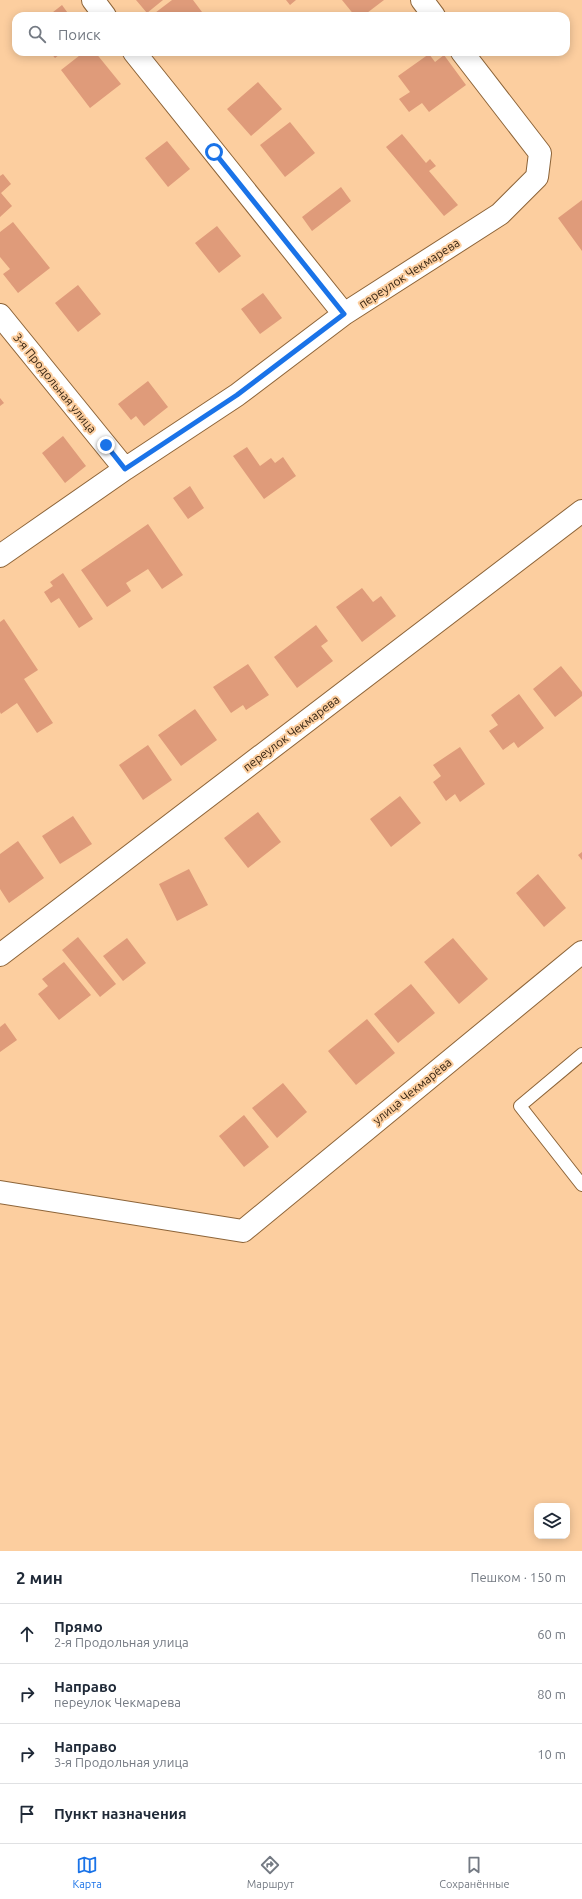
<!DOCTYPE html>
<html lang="ru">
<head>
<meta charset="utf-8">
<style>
  body { margin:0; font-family:Ubuntu,sans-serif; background:#f2f2f3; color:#1f2937 }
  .controls { position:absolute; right:12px; bottom:12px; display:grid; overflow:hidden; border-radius:8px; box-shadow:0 2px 10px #0003 }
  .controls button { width:36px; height:36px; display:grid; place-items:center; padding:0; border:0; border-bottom:1px solid #e0e1e3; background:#fff; color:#1f2937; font:20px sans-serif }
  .stop { position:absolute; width:12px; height:12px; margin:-9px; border:3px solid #1a73e8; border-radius:50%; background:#fff }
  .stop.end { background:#1a73e8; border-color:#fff; box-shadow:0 1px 4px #0008 }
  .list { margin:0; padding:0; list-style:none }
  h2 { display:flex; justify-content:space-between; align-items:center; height:52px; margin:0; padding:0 16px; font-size:17px }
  h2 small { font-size:13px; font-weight:400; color:#747a83 }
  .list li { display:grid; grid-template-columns:26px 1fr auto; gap:12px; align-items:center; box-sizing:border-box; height:60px; padding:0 16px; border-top:1px solid #e0e1e3 }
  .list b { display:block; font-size:15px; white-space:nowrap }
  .list p { margin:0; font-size:13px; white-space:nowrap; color:#747a83 }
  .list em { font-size:13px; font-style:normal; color:#747a83 }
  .icon { flex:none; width:22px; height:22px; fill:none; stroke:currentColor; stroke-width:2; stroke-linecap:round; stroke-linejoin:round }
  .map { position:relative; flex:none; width:582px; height:1551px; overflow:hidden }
  .search { position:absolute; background:#fff; box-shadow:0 2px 10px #0003; left:12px; right:12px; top:12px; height:44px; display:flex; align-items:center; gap:10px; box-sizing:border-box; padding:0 14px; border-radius:12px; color:#747a83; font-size:15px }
  .sheet { height:292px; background:#fff }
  nav { display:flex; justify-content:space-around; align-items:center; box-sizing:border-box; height:56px; border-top:1px solid #e0e1e3; background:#fff; font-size:11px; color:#747a83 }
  nav a { display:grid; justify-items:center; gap:2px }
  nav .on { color:#1a73e8 }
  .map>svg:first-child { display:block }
  .building { fill:#df9b7a }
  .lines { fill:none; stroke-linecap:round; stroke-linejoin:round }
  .lane-casing { stroke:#8d6438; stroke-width:14 }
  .street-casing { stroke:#8d6438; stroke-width:24 }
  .lane { stroke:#fff; stroke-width:12 }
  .street { stroke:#fff; stroke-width:22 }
  .route { stroke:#1a73e8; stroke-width:5 }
  .labels { text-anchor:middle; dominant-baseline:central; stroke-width:4; stroke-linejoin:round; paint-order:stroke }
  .street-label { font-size:12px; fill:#362412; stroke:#fcce9f }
</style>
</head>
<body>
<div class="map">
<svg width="582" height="1551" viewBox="0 0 582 1551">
  <rect width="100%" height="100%" fill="#fcce9f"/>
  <!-- building -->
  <path class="building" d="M136,0h27l-16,13z
    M172,0h21l12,16h-54z
    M286,0h10l-6,5z
    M342,0h42l-21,16h-8z
    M62,5l8,11h-22z
    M50,52h13l-8,6z
    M84,52h11l26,32 -31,24 -29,-38z
    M429,54l6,8 9,-7 22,30 -37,27 -7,-9 -13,9 -10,-13 11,-7 -12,-16z
    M258,82l24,27 -31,27 -24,-27z
    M290,122l25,31 -30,24 -25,-32z
    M402,134l24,29 4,-4 6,7 -7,5 29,34 -14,11 -58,-69z
    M167,141l23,28 -22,18 -23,-29z
    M3,174l8,10 -10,9 11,13 -12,11v-41z
    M341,187l10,14 -39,30 -10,-14z
    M582,200v51l-24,-33z
    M13,222l37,46 -32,25 -15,-19 7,-5 -10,-12v-25z
    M217,226l24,30 -22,17 -24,-30z
    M78,285l23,29 -23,18 -23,-29z
    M263,293l19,25 -22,16 -19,-25z
    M148,381l20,26 -24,19 -8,-10 -5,4 -13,-16z
    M0,398l4,5 -4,3z
    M63,436l23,30 -21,17 -23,-30z
    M247,447l13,19 11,-8 4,5 8,-6 13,19 -32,23 -31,-43z
    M190,486l14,22 -16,11 -15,-21z
    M148,524l35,51 -21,14 -14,-20 -22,14 5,8 -24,16 -26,-37z
    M63,573l30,46 -14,9 -20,-30 -8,5 -7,-11 9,-6 -3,-4z
    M362,588l11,14 8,-6 15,20 -34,26 -26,-35z
    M4,619l34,51 -14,9 29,44 -16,10 -20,-30 -16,11 -1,-2v-90z
    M316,625l12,16 -7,5 12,15 -36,27 -23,-31z
    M248,664l21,31 -23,15 -3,-5 -12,8 -18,-26z
    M561,666l21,26v4l-27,21 -22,-28z
    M519,694l25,34 -26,20 -4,-6 -11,8 -14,-19 9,-6 -7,-10z
    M195,709l22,31 -36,26 -23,-31z
    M148,745l24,35 -29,20 -24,-35z
    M460,747l25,37 -25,18 -5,-8 -9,7 -13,-19 8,-6 -8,-11z
    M400,796l21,27 -30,24 -21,-28z
    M258,812l23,30 -33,26 -24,-30z
    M73,816l19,28 -32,20 -18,-28z
    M18,841l26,37 -35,25 -9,-14v-35z
    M582,852v8l-4,-5z
    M189,869l19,36 -31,16 -18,-37z
    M538,874l28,34 -22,19 -28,-34z
    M78,937l38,47 -16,13 -38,-47z
    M127,938l19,25 -23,18 -20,-25z
    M453,938l35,41 -29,25 -35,-42z
    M64,962l27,33 -32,25 -21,-26 10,-8 -6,-7z
    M411,984l24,29 -37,30 -24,-29z
    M367,1019l28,34 -39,32 -28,-34z
    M5,1023l12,17 -17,12v-25z
    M283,1083l24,29 -30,26 -25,-30z
    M244,1115l25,32 -25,20 -25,-31z"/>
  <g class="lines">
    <defs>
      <path id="lane" d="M582,1054l-62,52 62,79"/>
      <path id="street" d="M93,0l12,16
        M422,0l12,16
        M134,52l210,262
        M0,315l125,154
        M0,556l125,-87 112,-74 107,-81 156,-100 37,-37 3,-24 -78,-101
        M0,955l582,-444
        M0,1192l243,39 339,-279"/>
    </defs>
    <!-- lane casing -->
    <use href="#lane" class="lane-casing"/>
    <!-- street casing -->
    <use href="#street" class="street-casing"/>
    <!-- lane -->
    <use href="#lane" class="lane"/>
    <!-- street -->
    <use href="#street" class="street"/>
  </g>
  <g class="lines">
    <!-- route -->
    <path class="route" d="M106,445l19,24 112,-74 107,-81 -130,-162"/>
  </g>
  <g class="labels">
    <!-- street labels -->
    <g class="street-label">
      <text transform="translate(409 273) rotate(-33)">переулок Чекмарева</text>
      <text transform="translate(55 383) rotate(51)">3-я Продольная улица</text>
      <text transform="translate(291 733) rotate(-37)">переулок Чекмарева</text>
      <text transform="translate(412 1091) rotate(-39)">улица Чекмарёва</text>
    </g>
  </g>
</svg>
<div class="controls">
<button><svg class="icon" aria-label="layers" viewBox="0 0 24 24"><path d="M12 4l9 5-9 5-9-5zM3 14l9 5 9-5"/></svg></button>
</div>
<div class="stop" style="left:214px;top:152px"></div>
<div class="stop end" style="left:106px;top:445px"></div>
<div class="search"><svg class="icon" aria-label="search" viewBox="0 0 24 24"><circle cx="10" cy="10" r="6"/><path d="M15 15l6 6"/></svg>Поиск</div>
</div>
<section class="sheet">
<h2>2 мин<small>Пешком · 150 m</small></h2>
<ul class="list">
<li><svg class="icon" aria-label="ahead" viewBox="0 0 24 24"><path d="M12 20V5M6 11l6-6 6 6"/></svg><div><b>Прямо</b><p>2-я Продольная улица</p></div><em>60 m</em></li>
<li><svg class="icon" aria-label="right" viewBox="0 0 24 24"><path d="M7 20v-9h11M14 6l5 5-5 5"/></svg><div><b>Направо</b><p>переулок Чекмарева</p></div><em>80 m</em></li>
<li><svg class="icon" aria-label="right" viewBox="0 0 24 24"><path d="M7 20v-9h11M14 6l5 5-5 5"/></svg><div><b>Направо</b><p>3-я Продольная улица</p></div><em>10 m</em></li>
<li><svg class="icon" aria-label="arrive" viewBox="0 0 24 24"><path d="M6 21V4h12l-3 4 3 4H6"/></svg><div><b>Пункт назначения</b></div></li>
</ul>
</section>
<nav>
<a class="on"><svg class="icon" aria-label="map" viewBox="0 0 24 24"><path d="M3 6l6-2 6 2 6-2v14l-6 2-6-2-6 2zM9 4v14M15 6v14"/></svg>Карта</a>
<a><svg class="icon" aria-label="directions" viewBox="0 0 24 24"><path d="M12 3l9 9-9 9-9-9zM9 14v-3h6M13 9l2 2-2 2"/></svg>Маршрут</a>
<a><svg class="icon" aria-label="saved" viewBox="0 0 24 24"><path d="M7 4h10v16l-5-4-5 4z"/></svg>Сохранённые</a>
</nav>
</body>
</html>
